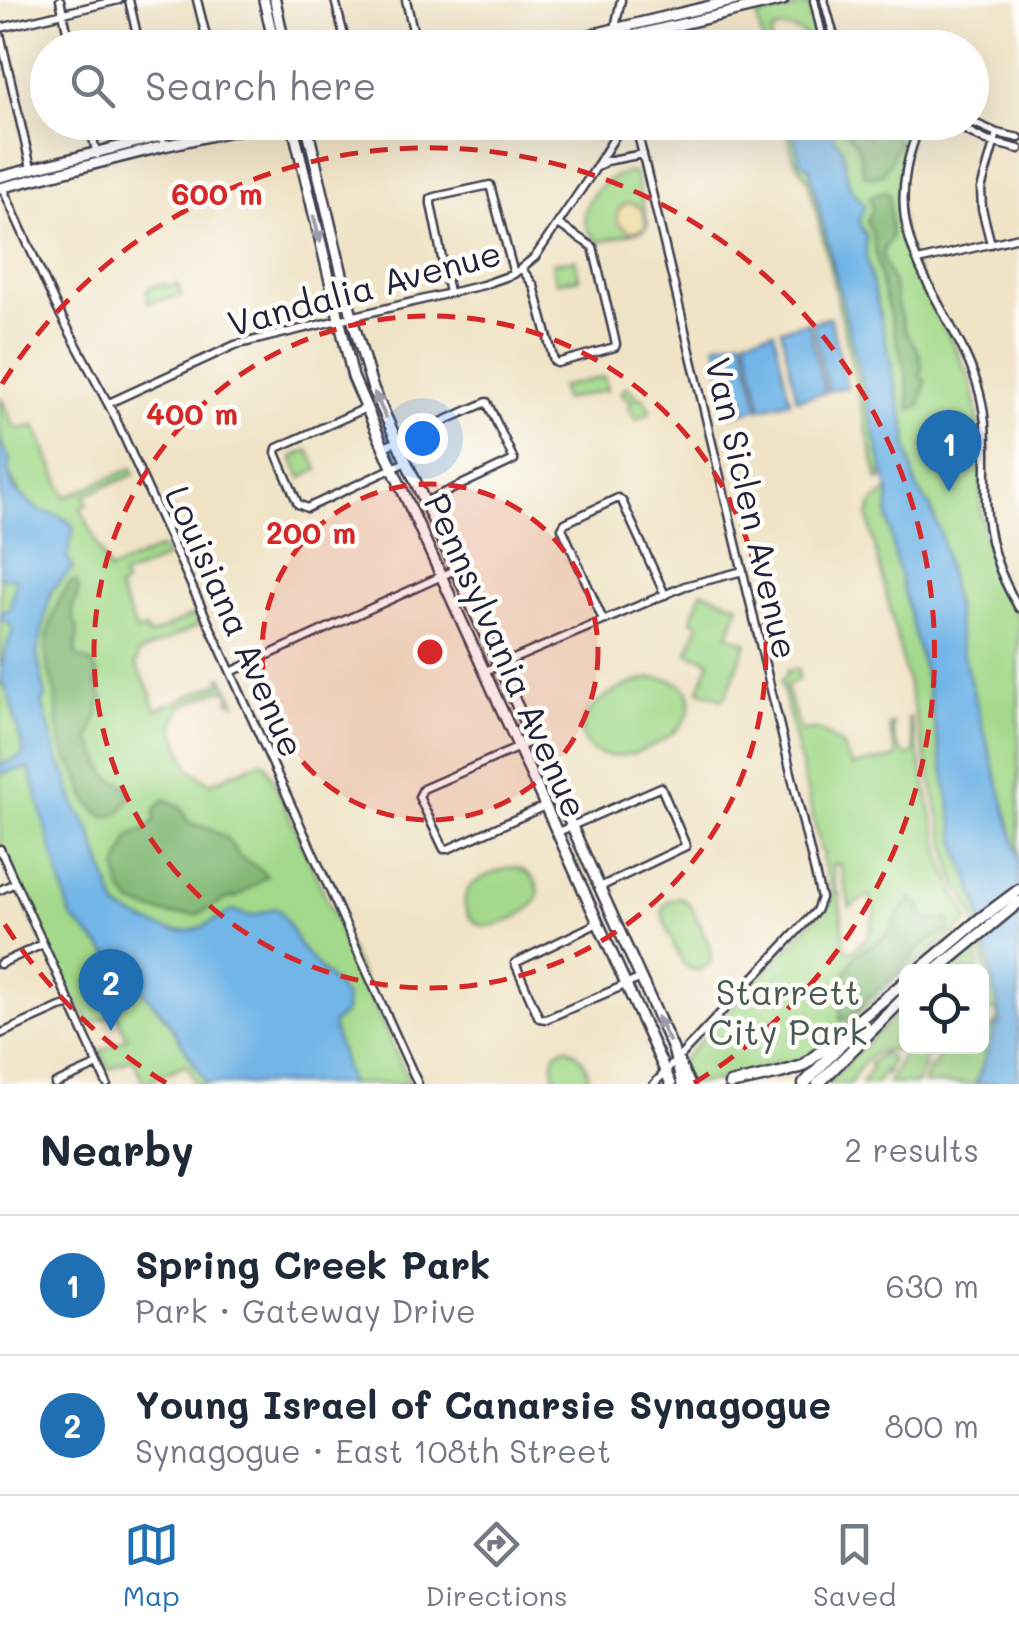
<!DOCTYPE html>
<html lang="en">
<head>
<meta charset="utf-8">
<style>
  body { margin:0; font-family:Mali,sans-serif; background:#f6f6f7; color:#1f2937 }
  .controls { position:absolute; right:30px; bottom:30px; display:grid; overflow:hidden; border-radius:15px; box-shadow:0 10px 40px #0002 }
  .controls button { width:90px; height:90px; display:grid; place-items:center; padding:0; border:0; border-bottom:2px solid #e0e1e3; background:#fff; color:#1f2937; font:50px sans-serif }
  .you { position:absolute; left:422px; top:438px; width:35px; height:35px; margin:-25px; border:8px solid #fff; border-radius:50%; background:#1a73e8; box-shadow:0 0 0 15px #1a73e833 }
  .badge { display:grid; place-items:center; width:65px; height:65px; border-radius:50%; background:#1f6fb2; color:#fff; font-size:32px; font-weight:700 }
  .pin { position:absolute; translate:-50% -82px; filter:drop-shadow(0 2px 5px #0008) }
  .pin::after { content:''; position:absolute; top:52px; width:35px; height:30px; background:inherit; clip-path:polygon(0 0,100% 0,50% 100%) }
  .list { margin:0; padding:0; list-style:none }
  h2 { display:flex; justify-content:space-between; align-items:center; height:130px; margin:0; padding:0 40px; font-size:42px }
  h2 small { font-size:32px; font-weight:400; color:#747a83 }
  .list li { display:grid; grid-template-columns:65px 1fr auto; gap:30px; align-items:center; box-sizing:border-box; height:140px; padding:0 40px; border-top:2px solid #e0e1e3 }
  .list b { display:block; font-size:38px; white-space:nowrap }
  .list p { margin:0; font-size:32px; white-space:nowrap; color:#747a83 }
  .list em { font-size:32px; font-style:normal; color:#747a83 }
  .icon { flex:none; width:55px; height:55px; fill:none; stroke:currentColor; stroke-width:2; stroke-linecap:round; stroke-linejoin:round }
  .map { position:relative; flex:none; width:1019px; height:1084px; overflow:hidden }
  .search { position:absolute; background:#fff; box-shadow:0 10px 40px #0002; left:30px; right:30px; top:30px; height:110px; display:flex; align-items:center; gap:25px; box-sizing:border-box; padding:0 35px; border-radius:55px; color:#747a83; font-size:38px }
  .sheet { height:410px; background:#fff }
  nav { display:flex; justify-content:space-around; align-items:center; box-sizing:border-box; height:140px; border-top:2px solid #e0e1e3; background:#fff; font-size:28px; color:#747a83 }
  nav a { display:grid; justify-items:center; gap:5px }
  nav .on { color:#1f6fb2 }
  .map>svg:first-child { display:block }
  .green { fill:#a3d98a; stroke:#627e62; stroke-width:2.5; fill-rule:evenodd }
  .forest { fill:#82b976; stroke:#526e58; stroke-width:2.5 }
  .sand { fill:#eeda9e; stroke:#887e6c; stroke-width:2.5 }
  .water { fill:#72b5e7; stroke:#4a6c91; stroke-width:2.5 }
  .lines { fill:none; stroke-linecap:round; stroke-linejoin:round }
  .minor-casing { stroke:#413f50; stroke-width:11 }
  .major-casing { stroke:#413f50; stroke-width:14 }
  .highway-casing { stroke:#413f50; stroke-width:15 }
  .minor { stroke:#fff; stroke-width:6 }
  .major { stroke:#fff; stroke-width:9 }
  .highway { stroke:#fff; stroke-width:10 }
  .oneway { fill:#9c9ca7 }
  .ring { fill:none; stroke:#d62828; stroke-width:5; stroke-dasharray:18 12 }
  .labels { text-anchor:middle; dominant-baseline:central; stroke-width:9; stroke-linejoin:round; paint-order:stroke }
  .street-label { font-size:35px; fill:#22223b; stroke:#fdfcf7 }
  .park-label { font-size:35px; fill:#495953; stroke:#fdfcf7 }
  .centre { fill:#d62828; stroke:#fdfcf7; stroke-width:5 }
  .ring-label { font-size:30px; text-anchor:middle; font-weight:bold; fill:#d62828; stroke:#fdfcf7; stroke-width:9; stroke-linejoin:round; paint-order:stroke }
</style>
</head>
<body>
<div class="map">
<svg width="1019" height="1084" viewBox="0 0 1019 1084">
  <rect width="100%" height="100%" fill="#fdfcf7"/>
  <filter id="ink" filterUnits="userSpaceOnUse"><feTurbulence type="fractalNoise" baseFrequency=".01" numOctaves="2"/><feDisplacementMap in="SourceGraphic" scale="20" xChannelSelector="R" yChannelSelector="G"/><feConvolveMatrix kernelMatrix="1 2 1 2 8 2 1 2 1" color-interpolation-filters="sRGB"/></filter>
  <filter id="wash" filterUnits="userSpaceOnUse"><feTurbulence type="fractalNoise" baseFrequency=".0048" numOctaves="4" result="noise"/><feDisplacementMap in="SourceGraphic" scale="40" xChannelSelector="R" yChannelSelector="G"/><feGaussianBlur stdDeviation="2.25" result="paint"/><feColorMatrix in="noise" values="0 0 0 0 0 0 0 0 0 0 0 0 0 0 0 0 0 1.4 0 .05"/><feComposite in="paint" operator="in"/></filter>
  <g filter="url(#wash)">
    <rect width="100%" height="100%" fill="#f0e3c6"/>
    <!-- green -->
    <path class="green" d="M808,5l10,42 -3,-9 -5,2c-11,-10 -22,-14 -35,-10l-4,6 1,11h-8l-7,-30z
      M515,123l3,12 -37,8 -3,-12z
      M786,123h5l9,38 9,6 74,302 -3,2 2,8 -4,1 -50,-221 -20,-79 -15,-23z
      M831,123h84l-14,41 -2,21v24l5,29 14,36 52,104 7,32 4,33v66l4,29 11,42 23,39v239l-59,-214 -5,-37 -14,-72 -11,-29 -13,-18 -10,-41v-14l-16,-64 2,-5 -3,-5 -24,-103v-22c-8,-8 -9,-20 -2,-29l-15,-19 -7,-39 -7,-7z
      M625,173h10l13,51 -4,6 -45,12c-2,-2 -10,-11 -11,-12 -13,-26 16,-52 37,-57z
      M575,259l4,19 -23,4 -4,-19z
      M165,284l2,2 11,-2 3,12 -33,7 -1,-13 5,-4z
      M604,377l3,13 -44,10 -3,-13z
      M627,386l7,6 4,7 5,-2 8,14 -15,9 -8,-14 4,-4 -11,-9z
      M0,396l14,30 8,3 13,-4 31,72 66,-29 3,6 -50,21 3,9 -7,4 28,63 52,-23 5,10 -44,19 3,8 -7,4 19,43 8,-3 4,7 46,-22 4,11 -62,29 1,7 -3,2 18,34 -2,2 6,11 65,-28 -2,-5 2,-1 14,27 -8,-2 3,-3 -4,-8 -4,1 -2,-2 -39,17 -9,21 16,41 21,15 52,-22 4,3 144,320h-65l-144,-149 -36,-4 -49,-22 -45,-101 -33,-107 -4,-48v-142c-34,-40 -34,-60 -34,-115z
      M309,450l9,20 -17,8 -9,-21z
      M889,491l16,100 21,89 33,171 19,53 23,120 -5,3 -20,57h-52l4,-16 4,1 8,-13 -2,-3 2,-3 3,2 5,-5 34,-1v-9l16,-17 -2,-9 -14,-1c0,-13 4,-27 3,-40 -1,-15 -11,-57 -18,-70 -5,-7 -9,-11 -12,-20l-87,-362c2,-14 8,-20 21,-27z
      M0,576h17c0,27 6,72 -17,90z
      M702,591l37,14 -11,30 19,8 -21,53 -4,3 -23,-9 11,-29 -22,-8 11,-30 -8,-3z
      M798,669l1,10 -13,8 14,44 18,-1 21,13 4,4 9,19 45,-9 -8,-30 1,-3h3c-1,12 3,25 14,32l7,-3 1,-4 -7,-29 2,-3 33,144 12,33 9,12 5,16 -74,57 -81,75 -32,14 -5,-6c-43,20 -70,22 -117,22l173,-185 -2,-15 -2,-2 -7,-24 3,-3 -4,-5 -40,-169 6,-6v-4zM840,864l10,43 18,-11 4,4 4,12c-5,8 -4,18 -9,25 -4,5 -11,9 -15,14l-7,-2 -6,-56 -2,1 -5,-29z
      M0,677l10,2 123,300 35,42 39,63h-11l-9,-20 -43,19 -11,-25 -24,11 -8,-18 26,-13 -11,-24 -26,10 -9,-19 -9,-1 -72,-157z
      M652,678c17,0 40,4 38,26 0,15 -15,29 -27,36 -88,52 -122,-36 -11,-62z
      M513,867c18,3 35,22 19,39 -8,9 -31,19 -43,20 -20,1 -32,-24 -19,-39 9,-10 30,-17 43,-20z
      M676,898l7,1 8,7 21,45 -2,12 -9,7c-7,0 -10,1 -16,-5 -6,-7 -25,-48 -22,-56 3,-8 7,-8 13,-11z
      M975,945l4,26 -38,1 16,-15 4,3z
      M906,1006v22h-2l-11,14 6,8c-26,-3 -37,11 -49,34h-23l34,-36z
      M911,1046l24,1 -9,11 -9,26h-29l14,-27z
      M567,1047c15,8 22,20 22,37h-29c-7,-11 -10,-22 -3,-33z
      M884,1053l7,7 -5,15 -2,-5 -8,14h-15l10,-15 -1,-6z"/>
    <!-- forest -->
    <path class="forest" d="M842,123h11l7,11 9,4 9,-15 14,5 7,15 -15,30 -11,4 -9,-2 -7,-30 -15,-18z
      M885,191l4,4 2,43 -8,13 1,12 9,20 4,22 9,28 13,19 3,15 -2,9 6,5 -6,25 -10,4 -4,-36 -24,-88 -10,-53 -5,-12 6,-14 -4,-10z
      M71,582h6c5,16 -6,19 -4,32 0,6 4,11 5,16 0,10 -4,16 -2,25l16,9 6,10 -2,11 7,13 -13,41 18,37 21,11 1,12 -11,15 -14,3c-24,-16 -17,-22 -28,-44 -2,-4 -6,-8 -9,-13 -11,-21 -10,-45 -13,-68 -2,-8 -5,-15 -7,-23 -6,-28 5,-65 23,-87z
      M165,799l15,7 8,16 19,6 20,10 12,18 19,12 9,8 -30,21 -11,2 -28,15 -25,1 -20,-4 -19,-6 -12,-13 -5,-24 13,-32 12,-5 12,-9 1,-13z
      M911,899l9,5 4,16 21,-2 6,6 -4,9c-25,6 -30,20 -47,38 -10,9 -21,16 -31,25 -10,10 -15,22 -29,24l1,-36 12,-26 9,-9 13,-5 17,-14 5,-14z"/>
    <!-- sand -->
    <path class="sand" d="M627,203c14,0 16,9 19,21l-3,5 -13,3 -12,-9c-3,-9 0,-16 9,-20z"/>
    <!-- water -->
    <path class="water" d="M791,123h40l4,17 7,7 7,39 16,20 -6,13 3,11 4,4v22l24,103 3,5 -2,5 16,64v14l10,41 13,18 11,29 14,72 5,37 59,214v226h-43l20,-58 5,-2 -23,-120 -19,-52 -33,-172 -33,-130 -5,-34 1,-23 -80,-326 -9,-5z
      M830,317l17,70 -19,4 -16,-69z
      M808,322l17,71 -28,6 -16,-70z
      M774,331l16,70 -28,7 -16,-71z
      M743,338l16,70 -27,7 -16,-71z
      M0,441l10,18 -1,13 5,17 27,23c11,0 28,6 33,16l-7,29 6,11 -22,23 -14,63 9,44 -4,4 17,60 6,9 11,36 9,13 6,12 26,76c23,11 53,29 79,21 13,-4 26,-13 37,-19 23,11 22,2 43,-2l6,5 19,35 39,42 6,10 -1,13 -13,11 18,60h-143l-39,-63 -36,-43 -61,-61 -41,-146 -4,-3 -26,6v-10l18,-6 6,-5 -15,-56 -4,-12 -5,-4c0,-16 6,-36 13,-50l-4,-8 -9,-4v-6l9,-3 7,-30 -6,-3 -10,1z"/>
  </g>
  <g filter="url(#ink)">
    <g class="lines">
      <defs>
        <path id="minor" d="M60,0l11,48
          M129,0l11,48
          M197,0l12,48
          M335,0l12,48
          M406,0l11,48
          M814,0l8,35 9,13
          M824,0l10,36 17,12
          M0,28l119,-28
          M0,34l31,134
          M618,48l-2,-25 5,-23
          M89,122l8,33
          M159,122l5,24
          M635,122l186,776 -5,13 -162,173
          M921,122c-13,32 -21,63 -16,97 10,63 59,113 75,175 9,34 5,70 6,106 1,39 12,74 33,108
          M950,122l37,19 32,8
          M972,122l25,11 22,5
          M597,167l9,-6 37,-7
          M2,187l56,123 56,105 304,669
          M991,244l-9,-35 -1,-20 16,-56
          M918,261l101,-24
          M522,269l12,17 20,75 3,2 58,-16 1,-3 -23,-97 -35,-23
          M449,293l-18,-89v-5l4,-2 55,-12 24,89
          M109,403l126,-58 248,-60 31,-11 21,-17 58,-85 31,-50
          M366,408l-89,40 -1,5 22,51 9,4 99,-46
          M384,447l103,-45 27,58 -89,42
          M603,620l-41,-92 3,-5 53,-25 4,3 43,94
          M485,671l200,-85 58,-15
          M231,672l224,-102
          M533,741l-110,48 -4,8 25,52h4l97,-43
          M558,832l103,-45 25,59 -86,41
          M0,849l107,235
          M0,890l15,-7
          M598,923l-83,40 24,55 7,1 93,-40
          M0,964l43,-20
          M0,1034l60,-27 12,-3
          M55,1084l43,-19"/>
        <path id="major" d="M264,0l11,48
          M275,0l10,48
          M535,48l201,-48
          M581,48l202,-48
          M292,122l61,255 43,99 275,608
          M306,122l48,203 18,61 301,663 9,35
          M0,177l216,-55
          M0,188l164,-42 107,-24"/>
        <path id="highway" d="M917,972l63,-53 39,-29
          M934,972l85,-70
          M676,1058l13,26
          M730,1084l50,-11 23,-7 103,-85
          M804,1084l40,-43
          M818,1084l88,-88"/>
      </defs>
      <!-- minor casing -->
      <use href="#minor" class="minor-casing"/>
      <!-- major casing -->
      <use href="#major" class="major-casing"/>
      <!-- highway casing -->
      <use href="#highway" class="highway-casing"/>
      <!-- minor -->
      <use href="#minor" class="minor"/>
      <!-- major -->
      <use href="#major" class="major"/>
      <!-- highway -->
      <use href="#highway" class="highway"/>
    </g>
    <!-- one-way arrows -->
    <defs><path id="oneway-solid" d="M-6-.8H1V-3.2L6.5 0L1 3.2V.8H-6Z" transform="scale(2.5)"/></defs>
    <g class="oneway">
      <use href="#oneway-solid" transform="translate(317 229) rotate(76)"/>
      <use href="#oneway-solid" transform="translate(380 405) rotate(-114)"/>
      <use href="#oneway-solid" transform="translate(663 1029) rotate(-117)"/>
    </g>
  </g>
  <!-- distance rings -->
  <circle cx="430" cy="652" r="168" fill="#d62828" fill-opacity=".12"/>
  <g class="ring">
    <circle cx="430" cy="652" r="168"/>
    <circle cx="430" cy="652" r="336"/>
    <path d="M166 1083A505 505 0 0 1 2 920M2 384A505 505 0 1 1 694 1083"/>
  </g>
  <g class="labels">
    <!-- street labels -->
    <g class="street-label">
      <text transform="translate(364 287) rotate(-15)">Vandalia Avenue</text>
      <text transform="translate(753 508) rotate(77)">Van Siclen Avenue</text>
      <text transform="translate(236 621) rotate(66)">Louisiana Avenue</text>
      <text transform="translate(507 655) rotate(66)">Pennsylvania Avenue</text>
    </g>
    <!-- park labels -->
    <g class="park-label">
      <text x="788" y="991">Starrett<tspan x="788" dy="40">City Park</tspan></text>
    </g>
  </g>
  <circle cx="430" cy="652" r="15" class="centre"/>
  <g class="ring-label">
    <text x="217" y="205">600 m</text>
    <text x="192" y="425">400 m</text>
    <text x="311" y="544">200 m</text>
  </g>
</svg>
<div class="controls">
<button><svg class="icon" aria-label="locate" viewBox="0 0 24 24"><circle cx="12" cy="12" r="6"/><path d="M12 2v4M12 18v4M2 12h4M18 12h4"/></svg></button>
</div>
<div class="you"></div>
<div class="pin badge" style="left:949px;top:492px">1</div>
<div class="pin badge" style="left:111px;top:1031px">2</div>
<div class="search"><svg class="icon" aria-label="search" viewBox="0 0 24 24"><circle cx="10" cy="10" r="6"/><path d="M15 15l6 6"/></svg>Search here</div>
</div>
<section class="sheet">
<h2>Nearby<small>2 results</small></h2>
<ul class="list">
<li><span class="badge">1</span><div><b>Spring Creek Park</b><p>Park · Gateway Drive</p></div><em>630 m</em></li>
<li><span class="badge">2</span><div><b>Young Israel of Canarsie Synagogue</b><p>Synagogue · East 108th Street</p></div><em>800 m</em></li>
</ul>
</section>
<nav>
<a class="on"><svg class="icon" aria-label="map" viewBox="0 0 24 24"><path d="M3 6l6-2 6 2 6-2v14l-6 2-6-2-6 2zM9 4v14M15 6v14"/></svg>Map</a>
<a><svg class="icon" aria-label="directions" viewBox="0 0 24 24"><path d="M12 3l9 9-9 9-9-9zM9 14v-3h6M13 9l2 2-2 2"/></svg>Directions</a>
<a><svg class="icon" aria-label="saved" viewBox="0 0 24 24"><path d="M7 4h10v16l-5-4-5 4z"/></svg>Saved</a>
</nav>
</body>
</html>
